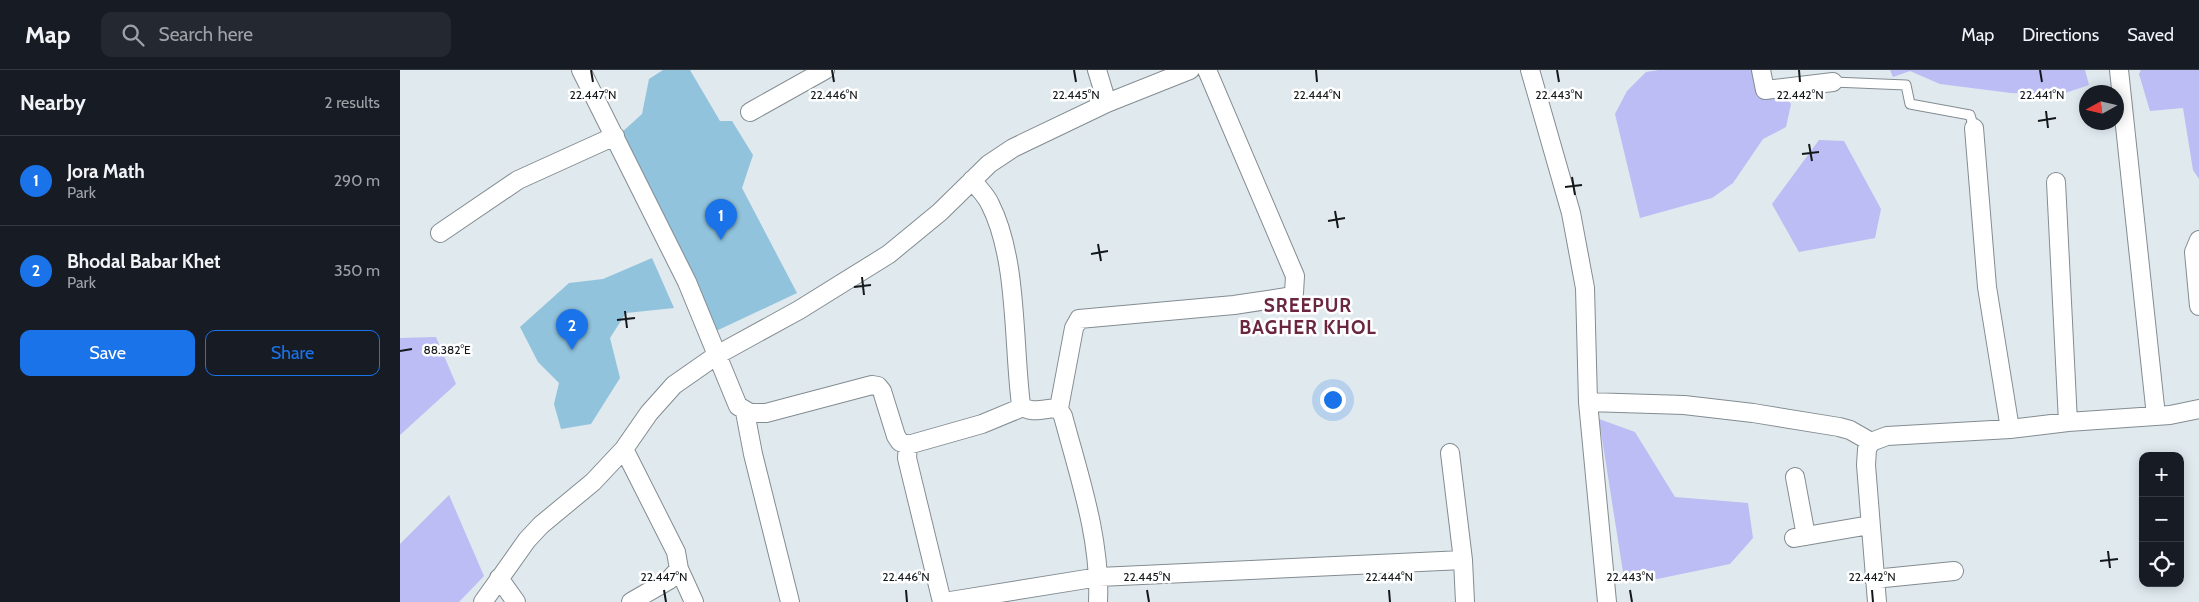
<!DOCTYPE html>
<html lang="en">
<head>
<meta charset="utf-8">
<style>
  body { margin:0; font-family:Cabin,sans-serif; background:#242831; color:#f1f3f6 }
  .controls { position:absolute; right:15px; bottom:15px; display:grid; overflow:hidden; border-radius:10px; box-shadow:0 2px 12px #0003 }
  .controls button { width:45px; height:45px; display:grid; place-items:center; padding:0; border:0; border-bottom:1px solid #363941; background:#171b24; color:#f1f3f6; font:25px sans-serif }
  .compass { position:absolute; left:1679px; top:15px; width:45px; height:45px; border-radius:50%; background:#171b24; box-shadow:0 2px 12px #0003; rotate:262deg }
  .you { position:absolute; left:932px; top:329px; width:18px; height:18px; margin:-12px; border:4px solid #fff; border-radius:50%; background:#1a73e8; box-shadow:0 0 0 8px #1a73e833 }
  .badge { display:grid; place-items:center; width:32px; height:32px; border-radius:50%; background:#1a73e8; color:#fff; font-size:16px; font-weight:700 }
  .pin { position:absolute; translate:-50% -41px; filter:drop-shadow(0 1px 2px #0008) }
  .pin::after { content:''; position:absolute; top:26px; width:18px; height:15px; background:inherit; clip-path:polygon(0 0,100% 0,50% 100%) }
  .list { margin:0; padding:0; list-style:none }
  h2 { display:flex; justify-content:space-between; align-items:center; height:65px; margin:0; padding:0 20px; font-size:21px }
  h2 small { font-size:16px; font-weight:400; color:#9ea1a6 }
  .list li { display:grid; grid-template-columns:32px 1fr auto; gap:15px; align-items:center; box-sizing:border-box; height:90px; padding:0 20px; border-top:1px solid #363941 }
  .list b { display:block; font-size:19px; white-space:nowrap }
  .list p { margin:0; font-size:16px; white-space:nowrap; color:#9ea1a6 }
  .list em { font-size:16px; font-style:normal; color:#9ea1a6 }
  .actions { display:flex; gap:10px; padding:15px 20px }
  .actions a { flex:1; padding:11px 0; border:1px solid #1a73e8; border-radius:10px; text-align:center; font-size:18px; color:#1a73e8 }
  .actions .main { background:#1a73e8; color:#fff }
  .icon { flex:none; width:28px; height:28px; fill:none; stroke:currentColor; stroke-width:2; stroke-linecap:round; stroke-linejoin:round }
  .map { position:relative; flex:none; width:1799px; height:532px; overflow:hidden }
  header { display:flex; align-items:center; gap:30px; box-sizing:border-box; height:70px; padding:0 25px; background:#171b24; border-bottom:1px solid #363941 }
  header strong { font-size:24px }
  nav { display:flex; gap:28px; margin-inline-start:auto; font-size:18px }
  .search { width:350px; height:45px; background:#242831; display:flex; align-items:center; gap:12px; box-sizing:border-box; padding:0 18px; border-radius:10px; color:#9ea1a6; font-size:19px }
  main { display:flex }
  aside { flex:1; background:#171b24 }
  .map>svg:first-child { display:block }
  .green { fill:#91c3dd }
  .water { fill:#bbbdf4 }
  .lines { fill:none; stroke-linecap:round; stroke-linejoin:round }
  .service-casing { stroke:#838c91; stroke-width:11 }
  .minor-casing { stroke:#838c91; stroke-width:20 }
  .service { stroke:#fff; stroke-width:9 }
  .minor { stroke:#fff; stroke-width:18 }
  .ticks { fill:none; stroke:#14181a; stroke-width:2 }
  .labels { text-anchor:middle; dominant-baseline:central; stroke-width:5; stroke-linejoin:round; paint-order:stroke }
  .district-label { font-size:19px; font-weight:bold; letter-spacing:1px; fill:#6a263f; stroke:#fff }
  .ticks-label { font-size:12px; text-anchor:middle; fill:#14181a; stroke:#fff; stroke-width:5; stroke-linejoin:round; paint-order:stroke }
</style>
</head>
<body>
<header>
<strong>Map</strong>
<div class="search"><svg class="icon" aria-label="search" viewBox="0 0 24 24"><circle cx="10" cy="10" r="6"/><path d="M15 15l6 6"/></svg>Search here</div>
<nav><a>Map</a><a>Directions</a><a>Saved</a></nav>
</header>
<main>
<aside>
<h2>Nearby<small>2 results</small></h2>
<ul class="list">
<li><span class="badge">1</span><div><b>Jora Math</b><p>Park</p></div><em>290 m</em></li>
<li><span class="badge">2</span><div><b>Bhodal Babar Khet</b><p>Park</p></div><em>350 m</em></li>
</ul>
<div class="actions"><a class="main">Save</a><a>Share</a></div>
</aside>
<div class="map">
<svg width="1799" height="532" viewBox="0 0 1799 532">
  <rect width="100%" height="100%" fill="#dfe9ee"/>
  <!-- green -->
  <path class="green" d="M263,0h27l30,51h12l21,34 -11,33 55,105 -81,38 -95,-198 21,-19 7,-35z
    M252,188l22,50 -48,5 -16,25 10,40 -29,46 -30,5 -7,-25 5,-21 -21,-21 -18,-35 49,-44 34,-4z"/>
  <!-- water -->
  <path class="water" d="M1259,0h102l14,12 16,22 -5,23 -23,12 -30,44 -21,15 -72,20 -25,-104 12,-23 19,-19z
    M1490,0h195l4,15 -30,10 -48,-2 -71,-9 -30,-13 -17,6z
    M1741,0h58v109l-6,-9 -10,-62 -33,3 -11,-37z
    M1419,70l25,1 37,68 -6,29 -76,14 -27,-48z
    M36,267l20,47 -56,51v-97z
    M1199,349l36,13 40,65 73,6 5,35 -23,26 -73,15 -34,-7z
    M49,425l35,81 -25,26h-59v-58z"/>
  <g class="lines">
    <defs>
      <path id="service" d="M1433,12l73,3 4,19 60,11 4,13"/>
      <path id="minor" d="M697,0l10,33
        M1130,0l41,143 14,75 3,114 19,200
        M1361,0l4,20 68,-8
        M1719,0l37,346
        M350,42l75,-42
        M1574,58l13,159 23,142
        M572,110c6,8 14,15 18,24 28,55 23,139 31,201 9,10 25,3 37,3l5,8c16,60 38,123 35,186
        M1656,112l12,240
        M40,163l78,-53 97,-44
        M1799,170l-5,12 5,54
        M1188,332l96,3 69,8 86,14 11,3 21,12
        M623,337l-41,17 -74,21 -8,-3 -4,-6 -14,-45 -4,-5 -6,-1 -106,28h-16l-12,-7 -21,-51 82,-45 90,-56 51,-42 49,-48 24,-16 94,-45 83,-33
        M659,338l15,-80 5,-9 155,-14 53,-8 7,-4 1,-17 -88,-206
        M345,342l8,42 37,148
        M508,375l-1,13 35,144
        M224,379l52,103 3,17 -10,11 -38,22
        M1050,383l13,107 2,42
        M1395,407l11,59
        M1394,468l76,-13
        M279,499l15,33
        M99,508l17,24
        M1474,509l80,-8
        M83,532l44,-62 14,-15 52,-43 31,-33 25,-36 25,-28 43,-30 -30,-73 -106,-212
        M544,532l155,-25 364,-17
        M1477,532l-11,-137 1,-16 4,-7 16,-6 123,-7 58,-7 102,-7 29,-6"/>
    </defs>
    <!-- service casing -->
    <use href="#service" class="service-casing"/>
    <!-- minor casing -->
    <use href="#minor" class="minor-casing"/>
    <!-- service -->
    <use href="#service" class="service"/>
    <!-- minor -->
    <use href="#minor" class="minor"/>
  </g>
  <!-- ticks -->
  <path class="ticks" d="M191,0l2,12M432,0l2,12M674,0l2,12M916,0l1,12M1157,0l2,12M1399,0l1,12M1640,0l2,12M1646,41l2,17M1638,51l18,-3M1409,74l3,17M1402,84l17,-2M1172,107l3,18M1165,117l17,-2M935,141l3,17M928,151l17,-3M698,174l3,17M691,184l17,-3M462,207l2,18M454,217l17,-2M225,241l2,17M217,250l18,-2M0,281l12,-2M1708,481l2,17M1700,491l18,-2M264,520l2,12M506,520l1,12M747,520l2,12M989,520l1,12M1230,520l2,12M1472,520l1,12"/>
  <g class="labels">
    <!-- district labels -->
    <g class="district-label">
      <text x="908" y="235">SREEPUR<tspan x="908" dy="22">BAGHER KHOL</tspan></text>
    </g>
  </g>
  <g class="ticks-label">
    <text x="193" y="29">22.447°N</text>
    <text x="434" y="29">22.446°N</text>
    <text x="676" y="29">22.445°N</text>
    <text x="917" y="29">22.444°N</text>
    <text x="1159" y="29">22.443°N</text>
    <text x="1400" y="29">22.442°N</text>
    <text x="1642" y="29">22.441°N</text>
    <text x="47" y="284">88.382°E</text>
    <text x="264" y="511">22.447°N</text>
    <text x="506" y="511">22.446°N</text>
    <text x="747" y="511">22.445°N</text>
    <text x="989" y="511">22.444°N</text>
    <text x="1230" y="511">22.443°N</text>
    <text x="1472" y="511">22.442°N</text>
  </g>
</svg>
<div class="controls">
<button>+</button>
<button>−</button>
<button><svg class="icon" aria-label="locate" viewBox="0 0 24 24"><circle cx="12" cy="12" r="6"/><path d="M12 2v4M12 18v4M2 12h4M18 12h4"/></svg></button>
</div>
<svg class="compass" viewBox="-18 -18 36 36"><path d="M0-13l5 13h-10z" fill="#e53935"/><path d="M0 13l5-13h-10z" fill="#9ea1a6"/></svg>
<div class="you"></div>
<div class="pin badge" style="left:321px;top:170px">1</div>
<div class="pin badge" style="left:172px;top:280px">2</div>
</div>
</main>
</body>
</html>
